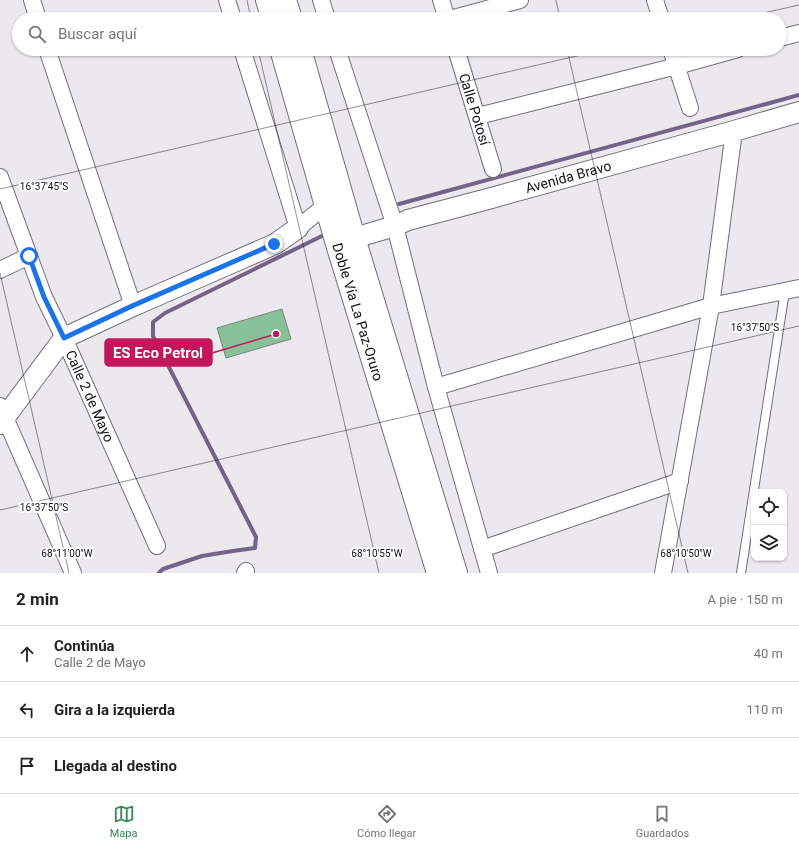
<!DOCTYPE html>
<html lang="es">
<head>
<meta charset="utf-8">
<style>
  body { margin:0; font-family:Roboto,sans-serif; background:#f2f2f2; color:#222 }
  .controls { position:absolute; right:12px; bottom:12px; display:grid; overflow:hidden; border-radius:8px; box-shadow:0 1px 3px #0004 }
  .controls button { width:36px; height:36px; display:grid; place-items:center; padding:0; border:0; border-bottom:1px solid #e0e0e0; background:#fff; color:#222; font:20px sans-serif }
  .stop { position:absolute; width:12px; height:12px; margin:-9px; border:3px solid #1a73e8; border-radius:50%; background:#fff }
  .stop.end { background:#1a73e8; border-color:#fff; box-shadow:0 1px 4px #0008 }
  .list { margin:0; padding:0; list-style:none }
  h2 { display:flex; justify-content:space-between; align-items:center; height:52px; margin:0; padding:0 16px; font-size:17px }
  h2 small { font-size:13px; font-weight:400; color:#767676 }
  .list li { display:grid; grid-template-columns:26px 1fr auto; gap:12px; align-items:center; box-sizing:border-box; height:56px; padding:0 16px; border-top:1px solid #e0e0e0 }
  .list b { display:block; font-size:15px; white-space:nowrap }
  .list p { margin:0; font-size:13px; white-space:nowrap; color:#767676 }
  .list em { font-size:13px; font-style:normal; color:#767676 }
  .icon { flex:none; width:22px; height:22px; fill:none; stroke:currentColor; stroke-width:2; stroke-linecap:round; stroke-linejoin:round }
  .map { position:relative; flex:none; width:799px; height:573px; overflow:hidden }
  .search { position:absolute; background:#fff; box-shadow:0 1px 3px #0004; left:12px; right:12px; top:12px; height:44px; display:flex; align-items:center; gap:10px; box-sizing:border-box; padding:0 14px; border-radius:22px; color:#767676; font-size:15px }
  .sheet { height:220px; background:#fff }
  nav { display:flex; justify-content:space-around; align-items:center; box-sizing:border-box; height:56px; border-top:1px solid #e0e0e0; background:#fff; font-size:11px; color:#767676 }
  nav a { display:grid; justify-items:center; gap:2px }
  nav .on { color:#378656 }
  .map>svg:first-child { display:block }
  .lines { fill:none; stroke-linecap:round; stroke-linejoin:round }
  .stream { stroke:#746389; stroke-width:4 }
  .building { fill:#87c099; stroke:#7e8480 }
  .service-casing { stroke:#727075; stroke-width:10 }
  .minor-casing { stroke:#727075; stroke-width:18 }
  .tertiary-casing { stroke:#727075; stroke-width:22 }
  .trunk-casing { stroke:#727075; stroke-width:24 }
  .service { stroke:#fff; stroke-width:8 }
  .minor { stroke:#fff; stroke-width:16 }
  .tertiary { stroke:#fff; stroke-width:20 }
  .trunk { stroke:#fff; stroke-width:22 }
  .route { stroke:#1a73e8; stroke-width:5 }
  .ticks { fill:none; stroke:#111012; stroke-width:1; stroke-opacity:0.45 }
  .labels { text-anchor:middle; dominant-baseline:central; stroke-width:4; stroke-linejoin:round; paint-order:stroke }
  .street-label { font-size:14px; fill:#111012; stroke:#fff }
  .ticks-label { font-size:10px; text-anchor:middle; fill:#111012; stroke:#fff; stroke-width:4; stroke-linejoin:round; paint-order:stroke }
  .leader { fill:none; stroke:#c2185b; stroke-width:1.5 }
  .callout-dot { fill:#c2185b; stroke:#fff; stroke-width:1.5 }
  .callout { fill:#c2185b; stroke:#c2185b; stroke-width:1.5 }
  .callout-label { font-size:15px; text-anchor:middle; font-weight:bold; fill:#fff }
</style>
</head>
<body>
<div class="map">
<svg width="799" height="573" viewBox="0 0 799 573">
  <rect width="100%" height="100%" fill="#ebe8ee"/>
  <g class="lines">
    <!-- stream -->
    <path class="stream" d="M399,204l400,-109
      M159,573l4,-4 39,-13 31,-5 22,-3 1,-11 -103,-201v-14l12,-9 159,-78"/>
  </g>
  <!-- building -->
  <path class="building" d="M282,309l9,30 -65,19 -9,-30z"/>
  <g class="lines">
    <defs>
      <path id="service" d="M741,573l44,-282"/>
      <g id="minor">
        <path d="M32,0l6,19"/>
        <path d="M227,0l6,19"/>
        <path d="M321,0l6,19"/>
        <path d="M441,0l6,19"/>
        <path d="M655,0l6,19"/>
        <path d="M450,19l70,-19"/>
        <path d="M780,38l19,-5"/>
        <path d="M47,49l86,257"/>
        <path d="M242,49l56,179 28,-23"/>
        <path d="M337,49l58,177 41,161 53,186"/>
        <path id="s1" d="M456,49l37,120"/>
        <path d="M671,49l19,59"/>
        <path d="M478,116l199,-50 61,-17"/>
        <path id="s2" d="M0,177l44,120 20,41 93,208"/>
        <path d="M0,270l29,-14"/>
        <path d="M436,387l275,-81 88,-18"/>
        <path d="M0,406l73,167"/>
        <path d="M482,549l198,-68"/>
        <path d="M245,573l1,-2"/>
        <path d="M663,573l48,-267 23,-175"/>
      </g>
      <g id="tertiary">
        <path id="s3" d="M354,238l41,-12 13,-6 76,-20 250,-69 65,-19"/>
        <path d="M0,424l64,-86 69,-32 142,-62 23,-16"/>
      </g>
      <g id="trunk">
        <path d="M267,0l6,19"/>
        <path d="M285,0l6,19"/>
        <path id="s4" d="M281,49l56,195 101,329"/>
        <path d="M300,49l54,189 102,335"/>
      </g>
    </defs>
    <!-- service casing -->
    <use href="#service" class="service-casing"/>
    <!-- minor casing -->
    <use href="#minor" class="minor-casing"/>
    <!-- tertiary casing -->
    <use href="#tertiary" class="tertiary-casing"/>
    <!-- trunk casing -->
    <use href="#trunk" class="trunk-casing"/>
    <!-- service -->
    <use href="#service" class="service"/>
    <!-- minor -->
    <use href="#minor" class="minor"/>
    <!-- tertiary -->
    <use href="#tertiary" class="tertiary"/>
    <!-- trunk -->
    <use href="#trunk" class="trunk"/>
  </g>
  <g class="lines">
    <!-- route -->
    <path class="route" d="M29,256l15,41 20,41 68,-32 142,-62"/>
  </g>
  <!-- ticks -->
  <path class="ticks" d="M247,0l4,19M556,0l4,19M737,19l62,-14M258,49l121,524M567,49l121,524M0,189l607,-140M0,273l69,300M0,510l799,-184"/>
  <g class="labels">
    <!-- street labels -->
    <g class="street-label">
      <text stroke="none"><textPath href="#s1" startOffset="63">Calle Potosí</textPath></text>
      <text stroke="none"><textPath href="#s3" startOffset="223">Avenida Bravo</textPath></text>
      <text stroke="none"><textPath href="#s4" startOffset="274">Doble Vía La Paz-Oruro</textPath></text>
      <text stroke="none"><textPath href="#s2" startOffset="237">Calle 2 de Mayo</textPath></text>
    </g>
  </g>
  <g class="ticks-label">
    <text x="44" y="190">16°37'45"S</text>
    <text x="755" y="331">16°37'50"S</text>
    <text x="44" y="511">16°37'50"S</text>
    <text x="67" y="557">68°11'00"W</text>
    <text x="377" y="557">68°10'55"W</text>
    <text x="686" y="557">68°10'50"W</text>
  </g>
  <!-- callouts -->
  <path class="leader" d="M276 334L212 353"/>
  <circle class="callout-dot" cx="276" cy="334" r="4"/>
  <rect class="callout" x="105" y="339" width="107" height="27" rx="4"/>
  <g class="callout-label">
    <text x="158" y="358">ES Eco Petrol</text>
  </g>
</svg>
<div class="controls">
<button><svg class="icon" aria-label="locate" viewBox="0 0 24 24"><circle cx="12" cy="12" r="6"/><path d="M12 2v4M12 18v4M2 12h4M18 12h4"/></svg></button>
<button><svg class="icon" aria-label="layers" viewBox="0 0 24 24"><path d="M12 4l9 5-9 5-9-5zM3 14l9 5 9-5"/></svg></button>
</div>
<div class="stop" style="left:29px;top:256px"></div>
<div class="stop end" style="left:274px;top:244px"></div>
<div class="search"><svg class="icon" aria-label="search" viewBox="0 0 24 24"><circle cx="10" cy="10" r="6"/><path d="M15 15l6 6"/></svg>Buscar aquí</div>
</div>
<section class="sheet">
<h2>2 min<small>A pie · 150 m</small></h2>
<ul class="list">
<li><svg class="icon" aria-label="ahead" viewBox="0 0 24 24"><path d="M12 20V5M6 11l6-6 6 6"/></svg><div><b>Continúa</b><p>Calle 2 de Mayo</p></div><em>40 m</em></li>
<li><svg class="icon" aria-label="left" viewBox="0 0 24 24"><path d="M17 20v-9H6M10 6l-5 5 5 5"/></svg><div><b>Gira a la izquierda</b></div><em>110 m</em></li>
<li><svg class="icon" aria-label="arrive" viewBox="0 0 24 24"><path d="M6 21V4h12l-3 4 3 4H6"/></svg><div><b>Llegada al destino</b></div></li>
</ul>
</section>
<nav>
<a class="on"><svg class="icon" aria-label="map" viewBox="0 0 24 24"><path d="M3 6l6-2 6 2 6-2v14l-6 2-6-2-6 2zM9 4v14M15 6v14"/></svg>Mapa</a>
<a><svg class="icon" aria-label="directions" viewBox="0 0 24 24"><path d="M12 3l9 9-9 9-9-9zM9 14v-3h6M13 9l2 2-2 2"/></svg>Cómo llegar</a>
<a><svg class="icon" aria-label="saved" viewBox="0 0 24 24"><path d="M7 4h10v16l-5-4-5 4z"/></svg>Guardados</a>
</nav>
</body>
</html>
